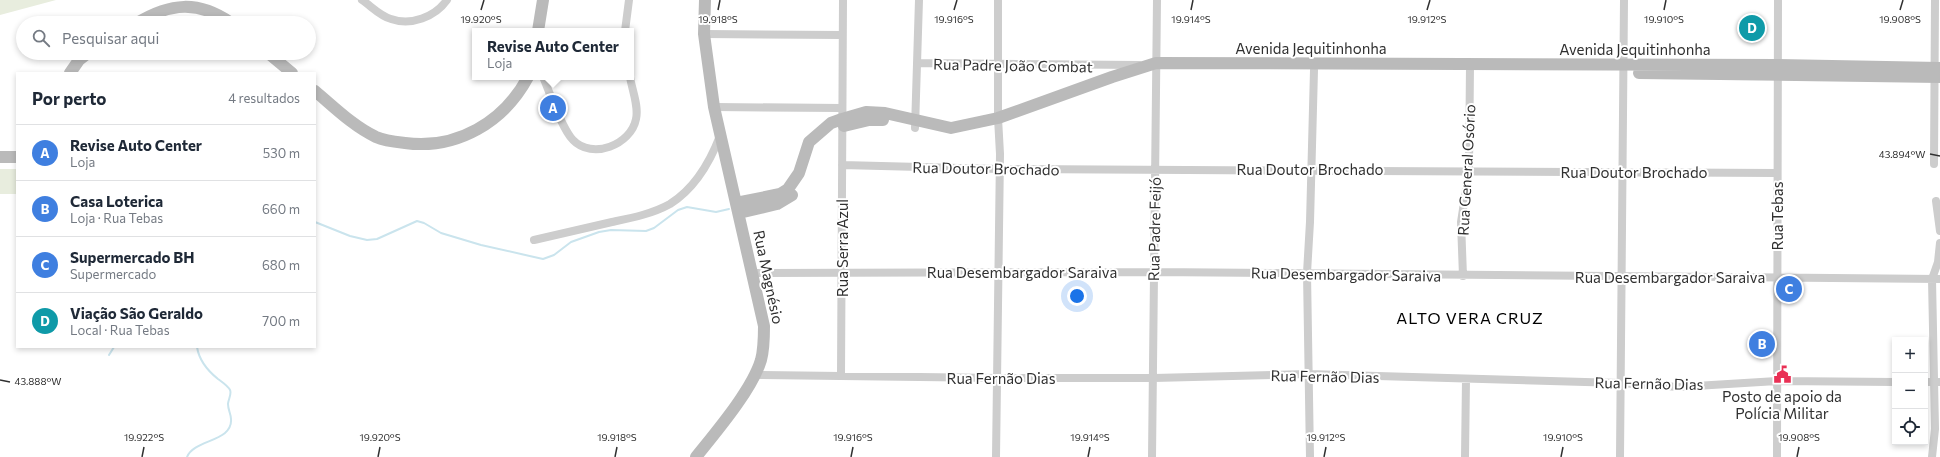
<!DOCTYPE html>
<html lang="pt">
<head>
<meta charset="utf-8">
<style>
  body { margin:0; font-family:Commissioner,sans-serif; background:#f6f6f7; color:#1f2937 }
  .controls { position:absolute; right:12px; bottom:12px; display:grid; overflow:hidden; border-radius:0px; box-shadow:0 2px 6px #0003 }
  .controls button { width:36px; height:36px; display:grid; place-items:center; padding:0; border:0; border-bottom:1px solid #e0e1e3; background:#fff; color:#1f2937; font:20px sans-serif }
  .you { position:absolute; left:1077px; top:296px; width:14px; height:14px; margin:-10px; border:3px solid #fff; border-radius:50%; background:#1a73e8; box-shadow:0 0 0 6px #1a73e833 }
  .badge { display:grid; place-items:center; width:26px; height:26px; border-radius:50%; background:#e93055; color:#fff; font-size:13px; font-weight:700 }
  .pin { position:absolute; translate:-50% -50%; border:2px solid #fff; box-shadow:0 1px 4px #0006 }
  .popup { position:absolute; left:472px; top:28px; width:162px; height:52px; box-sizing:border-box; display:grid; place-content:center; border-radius:0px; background:#fff; filter:drop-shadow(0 1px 3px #0005); font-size:13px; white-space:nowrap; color:#747a83 }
  .popup b { font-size:15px; color:#1f2937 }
  .popup::after { content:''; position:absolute; left:50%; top:100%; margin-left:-8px; border:8px solid transparent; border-top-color:#fff }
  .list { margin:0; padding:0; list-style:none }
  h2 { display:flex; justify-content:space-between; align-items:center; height:52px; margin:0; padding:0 16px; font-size:17px }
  h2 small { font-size:13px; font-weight:400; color:#747a83 }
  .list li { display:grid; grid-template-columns:26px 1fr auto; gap:12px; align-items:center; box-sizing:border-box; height:56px; padding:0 16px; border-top:1px solid #e0e1e3 }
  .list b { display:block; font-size:15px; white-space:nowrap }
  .list p { margin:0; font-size:13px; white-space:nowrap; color:#747a83 }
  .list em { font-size:13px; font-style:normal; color:#747a83 }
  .icon { flex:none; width:22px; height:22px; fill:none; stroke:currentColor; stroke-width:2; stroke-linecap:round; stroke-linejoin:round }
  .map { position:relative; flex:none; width:1940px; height:457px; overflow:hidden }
  .search { position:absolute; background:#fff; box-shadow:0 2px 6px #0003; left:16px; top:16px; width:300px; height:44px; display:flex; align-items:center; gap:10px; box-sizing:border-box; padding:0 14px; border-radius:22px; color:#747a83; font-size:15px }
  .panel { position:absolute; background:#fff; box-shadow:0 2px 6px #0003; left:16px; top:72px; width:300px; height:276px; border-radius:0px }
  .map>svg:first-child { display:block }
  .green { fill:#e8edde }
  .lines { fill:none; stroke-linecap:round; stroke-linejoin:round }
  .stream { stroke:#cae4ed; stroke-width:2 }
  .street { stroke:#cdcdcd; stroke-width:8 }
  .secondary { stroke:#bababa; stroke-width:12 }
  .ticks { fill:none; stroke:#303030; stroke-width:1.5 }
  .labels { text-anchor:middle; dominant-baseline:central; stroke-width:4; stroke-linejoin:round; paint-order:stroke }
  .street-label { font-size:15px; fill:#303030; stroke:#fff }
  .poi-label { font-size:15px; fill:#303030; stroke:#fff }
  .neighbourhood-label { font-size:16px; letter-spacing:1px; fill:#000; stroke:#fff }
  .ticks-label { font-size:10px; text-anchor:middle; fill:#303030; stroke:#fff; stroke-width:4; stroke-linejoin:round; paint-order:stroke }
</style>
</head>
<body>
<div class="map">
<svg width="1940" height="457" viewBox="0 0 1940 457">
  <rect width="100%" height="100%" fill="#fff"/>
  <!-- green -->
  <path class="green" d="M0,0h56l-56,15z
    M0,169h17v25h-17z"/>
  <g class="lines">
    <!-- stream -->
    <path class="stream" d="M315,222l35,14 17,4 10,-1 40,-18 7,2 17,10 40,12 62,14 11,-4 17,-13 28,-10 12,-2 35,1 8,-3 24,-18 9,-3 29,5 13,-3
      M109,355l5,-8
      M187,457c7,-18 46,-15 44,-38 0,-5 -3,-9 -3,-15 0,-4 4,-10 2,-14 -2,-4 -8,-8 -12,-11 -10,-8 -19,-19 -21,-32"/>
    <!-- street -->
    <path class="street" d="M362,0c9,6 18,16 29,19 20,7 44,-2 56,-19
      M625,31l4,-31
      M704,34l138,1
      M918,63l221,2
      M543,77c7,16 19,52 30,63 19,20 58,5 63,-21 3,-13 -4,-29 -6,-42
      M714,107l128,1
      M915,128l4,-128
      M1934,164l1,-164
      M842,165l157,4 778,4
      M1936,201l4,30
      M534,240c26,-6 52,-12 78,-18 19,-4 40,-8 58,-18 24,-15 40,-42 50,-68
      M752,273l402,-1 786,7
      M1463,276l-2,-54 8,-52 1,-105
      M755,375l243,3h156l154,-4 312,9 59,4 98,-6 118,1
      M841,376l2,-376
      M1925,382h15
      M996,457l4,-303 -2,-36v-118
      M1152,457l5,-457
      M1310,457l-3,-184 3,-51 4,-152
      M1465,457l1,-78
      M1620,457l4,-457
      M1777,457l1,-457
      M1932,457l3,-28 -3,-150 6,-17 2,-19"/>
    <!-- secondary -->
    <path class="secondary" d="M137,23c33,-20 61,-23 94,0
      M538,31l5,-31
      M268,53l24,20
      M70,73l9,-13 9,-7
      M1639,73l301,4
      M315,91c19,16 38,35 61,46 9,4 20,5 29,6 52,7 99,-21 123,-66
      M844,126l25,-6h14
      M0,157h17
      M736,203l44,-9 8,-5 11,-16 10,-31 22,-19 11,-4 24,-7 19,1 66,15 47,-10 114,-41 44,-14 621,2 163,3
      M739,213l38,-9 15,-9
      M696,457c20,-25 56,-67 65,-97 3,-11 3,-23 3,-34l-50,-219 -10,-73 1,-34"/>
  </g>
  <!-- ticks -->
  <path class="ticks" d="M481,10l3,-10M718,10l2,-10M954,10l3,-10M1191,10l2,-10M1427,10l3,-10M1664,10l2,-10M1900,10l3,-10M1930,154l10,2M0,380l10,2M142,457l2,-10M378,457l2,-10M615,457l2,-10M851,457l2,-10M1088,457l2,-10M1324,457l2,-10M1561,457l2,-10M1797,457l2,-10"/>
  <!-- icons -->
  <defs>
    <symbol id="civic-bare" viewBox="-9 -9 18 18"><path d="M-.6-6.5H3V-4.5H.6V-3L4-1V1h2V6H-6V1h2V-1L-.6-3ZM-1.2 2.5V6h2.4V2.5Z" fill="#e93055" stroke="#fff" stroke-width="2.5" paint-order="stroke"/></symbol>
  </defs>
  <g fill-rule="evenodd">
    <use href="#civic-bare" x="1770" y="362" width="25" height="25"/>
  </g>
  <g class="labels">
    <!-- street labels -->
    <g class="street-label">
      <text x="1311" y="48">Avenida Jequitinhonha</text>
      <text x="1635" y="49">Avenida Jequitinhonha</text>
      <text transform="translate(1013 65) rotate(1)">Rua Padre João Combat</text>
      <text transform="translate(986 168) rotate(1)">Rua Doutor Brochado</text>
      <text x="1310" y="169">Rua Doutor Brochado</text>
      <text transform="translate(1466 170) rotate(-87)">Rua General Osório</text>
      <text x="1634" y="172">Rua Doutor Brochado</text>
      <text transform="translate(1777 216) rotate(-90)">Rua Tebas</text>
      <text transform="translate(1154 229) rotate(-89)">Rua Padre Feijó</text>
      <text transform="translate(842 248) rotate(-90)">Rua Serra Azul</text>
      <text x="1022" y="272">Rua Desembargador Saraiva</text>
      <text transform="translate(1346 274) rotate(1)">Rua Desembargador Saraiva</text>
      <text transform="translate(769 277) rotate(78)">Rua Magnésio</text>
      <text x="1670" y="277">Rua Desembargador Saraiva</text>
      <text transform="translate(1325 376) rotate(1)">Rua Fernão Dias</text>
      <text x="1001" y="378">Rua Fernão Dias</text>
      <text transform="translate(1649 383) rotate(1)">Rua Fernão Dias</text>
    </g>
    <!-- poi labels -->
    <g class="poi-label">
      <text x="1782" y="396">Posto de apoio da<tspan x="1782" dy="17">Polícia Militar</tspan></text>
    </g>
    <!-- neighbourhood labels -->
    <g class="neighbourhood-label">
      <text x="1470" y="317">ALTO VERA CRUZ</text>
    </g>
  </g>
  <g class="ticks-label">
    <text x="481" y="23">19.920°S</text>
    <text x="718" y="23">19.918°S</text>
    <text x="954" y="23">19.916°S</text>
    <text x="1191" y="23">19.914°S</text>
    <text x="1427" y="23">19.912°S</text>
    <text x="1664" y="23">19.910°S</text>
    <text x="1900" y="23">19.908°S</text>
    <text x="1902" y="158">43.894°W</text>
    <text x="38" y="385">43.888°W</text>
    <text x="144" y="441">19.922°S</text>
    <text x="380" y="441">19.920°S</text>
    <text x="617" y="441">19.918°S</text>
    <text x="853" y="441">19.916°S</text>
    <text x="1090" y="441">19.914°S</text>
    <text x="1326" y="441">19.912°S</text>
    <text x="1563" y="441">19.910°S</text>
    <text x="1799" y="441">19.908°S</text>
  </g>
</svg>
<div class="controls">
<button>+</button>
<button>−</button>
<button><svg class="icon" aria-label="locate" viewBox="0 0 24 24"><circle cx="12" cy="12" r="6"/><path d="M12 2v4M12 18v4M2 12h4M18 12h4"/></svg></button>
</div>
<div class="you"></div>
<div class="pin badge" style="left:553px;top:108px;background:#3f7fe0">A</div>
<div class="popup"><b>Revise Auto Center</b>Loja</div>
<div class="pin badge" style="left:1762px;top:344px;background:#3f7fe0">B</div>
<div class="pin badge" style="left:1789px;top:289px;background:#3f7fe0">C</div>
<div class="pin badge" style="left:1752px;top:28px;background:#0f9aa8">D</div>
<div class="search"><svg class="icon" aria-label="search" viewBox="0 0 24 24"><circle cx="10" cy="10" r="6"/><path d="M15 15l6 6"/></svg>Pesquisar aqui</div>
<section class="panel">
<h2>Por perto<small>4 resultados</small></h2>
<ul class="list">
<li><span class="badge" style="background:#3f7fe0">A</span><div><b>Revise Auto Center</b><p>Loja</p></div><em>530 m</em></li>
<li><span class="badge" style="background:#3f7fe0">B</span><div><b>Casa Loterica</b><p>Loja · Rua Tebas</p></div><em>660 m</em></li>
<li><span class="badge" style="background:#3f7fe0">C</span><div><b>Supermercado BH</b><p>Supermercado</p></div><em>680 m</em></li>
<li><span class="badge" style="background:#0f9aa8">D</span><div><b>Viação São Geraldo</b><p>Local · Rua Tebas</p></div><em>700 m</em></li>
</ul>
</section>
</div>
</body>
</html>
